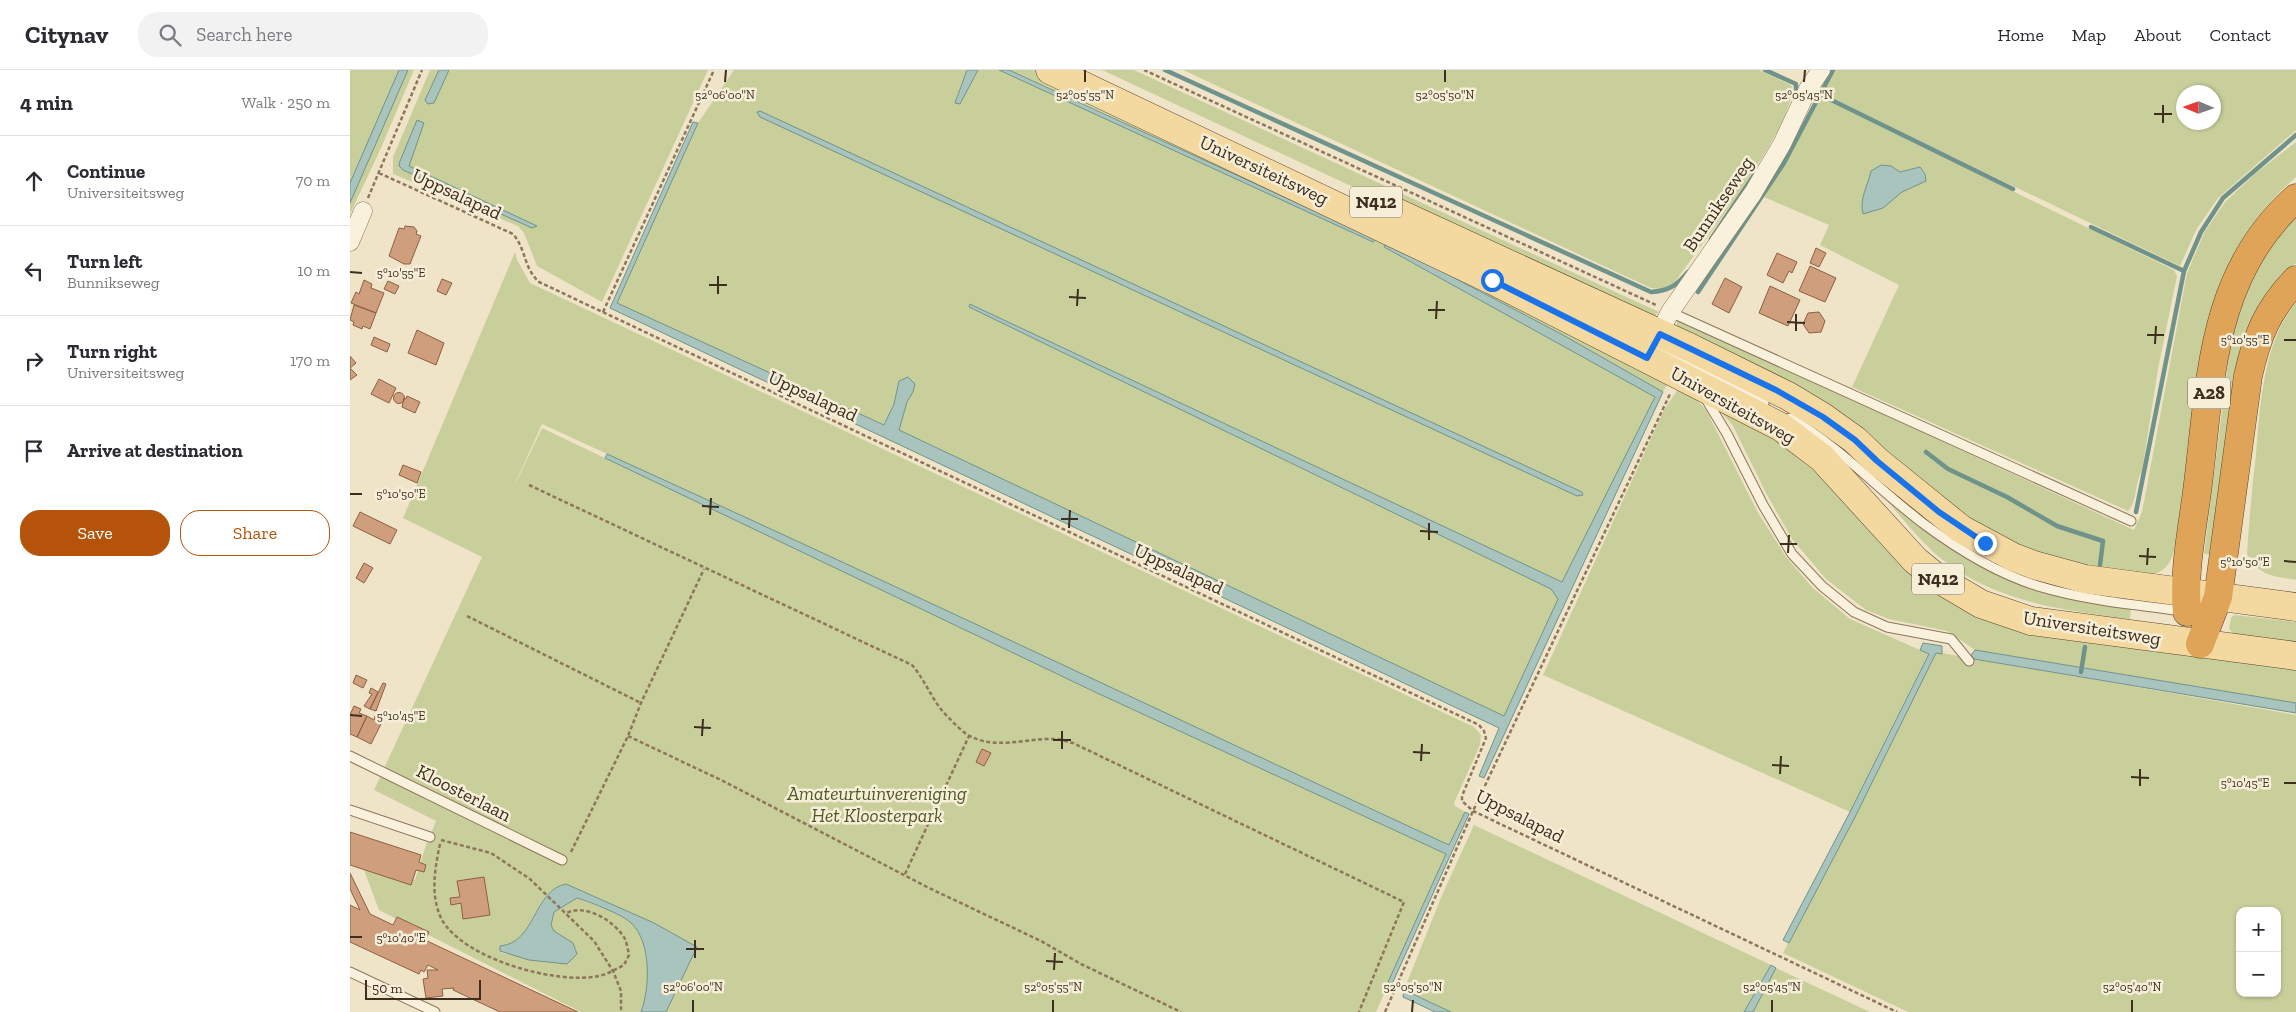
<!DOCTYPE html>
<html lang="en">
<head>
<meta charset="utf-8">
<style>
  body { margin:0; font-family:"Zilla Slab",serif; background:#f2f2f3; color:#2b2b33 }
  .controls { position:absolute; right:15px; bottom:15px; display:grid; overflow:hidden; border-radius:10px; box-shadow:0 1px 4px #0004 }
  .controls button { width:45px; height:45px; display:grid; place-items:center; padding:0; border:0; border-bottom:1px solid #e1e1e2; background:#fff; color:#2b2b33; font:25px sans-serif }
  .compass { position:absolute; left:1826px; top:15px; width:45px; height:45px; border-radius:50%; background:#fff; box-shadow:0 1px 4px #0004; rotate:272deg }
  .scale { position:absolute; left:15px; bottom:12px; width:116px; box-sizing:border-box; padding-left:5px; border:2px solid #3d2e20; border-top:0; font-size:14px; line-height:18px; white-space:nowrap; color:#3d2e20; -webkit-text-stroke:4px #f7eed8; paint-order:stroke }
  .stop { position:absolute; width:15px; height:15px; margin:-11px; border:4px solid #1a73e8; border-radius:50%; background:#fff }
  .stop.end { background:#1a73e8; border-color:#fff; box-shadow:0 1px 5px #0008 }
  .list { margin:0; padding:0; list-style:none }
  h2 { display:flex; justify-content:space-between; align-items:center; height:65px; margin:0; padding:0 20px; font-size:21px }
  h2 small { font-size:16px; font-weight:400; color:#7c7c81 }
  .list li { display:grid; grid-template-columns:32px 1fr auto; gap:15px; align-items:center; box-sizing:border-box; height:90px; padding:0 20px; border-top:1px solid #e1e1e2 }
  .list b { display:block; font-size:19px; white-space:nowrap }
  .list p { margin:0; font-size:16px; white-space:nowrap; color:#7c7c81 }
  .list em { font-size:16px; font-style:normal; color:#7c7c81 }
  .actions { display:flex; gap:10px; padding:15px 20px }
  .actions a { flex:1; padding:11px 0; border:1px solid #b45309; border-radius:20px; text-align:center; font-size:18px; color:#b45309 }
  .actions .main { background:#b45309; color:#fff }
  .icon { flex:none; width:28px; height:28px; fill:none; stroke:currentColor; stroke-width:2; stroke-linecap:round; stroke-linejoin:round }
  .map { position:relative; flex:none; width:1946px; height:942px; overflow:hidden }
  header { display:flex; align-items:center; gap:30px; box-sizing:border-box; height:70px; padding:0 25px; background:#fff; border-bottom:1px solid #e1e1e2 }
  header strong { font-size:24px }
  nav { display:flex; gap:28px; margin-inline-start:auto; font-size:18px }
  .search { width:350px; height:45px; background:#f2f2f3; display:flex; align-items:center; gap:12px; box-sizing:border-box; padding:0 18px; border-radius:20px; color:#7c7c81; font-size:19px }
  main { display:flex }
  aside { flex:1; background:#fff }
  .map>svg:first-child { display:block }
  .green { fill:#c9cf9b; fill-rule:evenodd }
  .water { fill:#a9c4bc; stroke:#6f938a }
  .lines { fill:none; stroke-linecap:round; stroke-linejoin:round }
  .stream { stroke:#6f938a; stroke-width:4.5 }
  .building { fill:#cf9f7d; stroke:#8d5f41 }
  .service-casing { stroke:#8d765c; stroke-width:11 }
  .minor-casing { stroke:#8d765c; stroke-width:19 }
  .primary-casing { stroke:#5b4430; stroke-width:29 }
  .motorway-casing { stroke:#5b4430; stroke-width:29 }
  .path { stroke:#8d765c; stroke-width:2.5; stroke-dasharray:4 2.5; stroke-linecap:butt }
  .service { stroke:#faf1dc; stroke-width:9 }
  .minor { stroke:#faf1dc; stroke-width:18 }
  .primary { stroke:#f3d9a0; stroke-width:28 }
  .motorway { stroke:#e0a458; stroke-width:28 }
  .route { stroke:#1a73e8; stroke-width:6 }
  .ticks { fill:none; stroke:#3d2e20; stroke-width:2 }
  .labels { text-anchor:middle; dominant-baseline:central; stroke-width:5; stroke-linejoin:round; paint-order:stroke }
  .shield { fill:#f7eed8; stroke:#756857; stroke-width:1 }
  .shield-label { font-size:18px; font-weight:bold; fill:#3d2e20 }
  .street-label { font-size:19px; fill:#3d2e20; stroke:#f7eed8 }
  .park-label { font-size:19px; font-style:italic; fill:#4d5a26; stroke:#f7eed8 }
  .ticks-label { font-size:12px; text-anchor:middle; fill:#3d2e20; stroke:#f7eed8; stroke-width:5; stroke-linejoin:round; paint-order:stroke }
</style>
</head>
<body>
<header>
<strong>Citynav</strong>
<div class="search"><svg class="icon" aria-label="search" viewBox="0 0 24 24"><circle cx="10" cy="10" r="6"/><path d="M15 15l6 6"/></svg>Search here</div>
<nav><a>Home</a><a>Map</a><a>About</a><a>Contact</a></nav>
</header>
<main>
<aside>
<h2>4 min<small>Walk · 250 m</small></h2>
<ul class="list">
<li><svg class="icon" aria-label="ahead" viewBox="0 0 24 24"><path d="M12 20V5M6 11l6-6 6 6"/></svg><div><b>Continue</b><p>Universiteitsweg</p></div><em>70 m</em></li>
<li><svg class="icon" aria-label="left" viewBox="0 0 24 24"><path d="M17 20v-9H6M10 6l-5 5 5 5"/></svg><div><b>Turn left</b><p>Bunnikseweg</p></div><em>10 m</em></li>
<li><svg class="icon" aria-label="right" viewBox="0 0 24 24"><path d="M7 20v-9h11M14 6l5 5-5 5"/></svg><div><b>Turn right</b><p>Universiteitsweg</p></div><em>170 m</em></li>
<li><svg class="icon" aria-label="arrive" viewBox="0 0 24 24"><path d="M6 21V4h12l-3 4 3 4H6"/></svg><div><b>Arrive at destination</b></div></li>
</ul>
<div class="actions"><a class="main">Save</a><a>Share</a></div>
</aside>
<div class="map">
<svg width="1946" height="942" viewBox="0 0 1946 942">
  <rect width="100%" height="100%" fill="#f0e4c8"/>
  <!-- green -->
  <path class="green" d="M0,0h64l-33,78 -31,66z
    M80,0h278l-106,232 -65,-36 -13,-33 -6,-7 -125,-52v-17z
    M384,0h233l-12,32 5,2 18,-34h21l374,171 -288,-137 -76,-34h33l628,309 -7,13 -100,-57 -177,-93 -1,6 271,149 -94,185 -588,-276 -4,-2 -1,3 582,282 7,10 -54,117 -605,-286 8,-28 6,-10 2,-8 -7,-7 -9,4 -5,23 -10,21 -268,-122 82,-180z
    M752,0h32l525,242 -6,5h-21z
    M833,0h576l30,14 3,3c2,40 -89,155 -115,192 -9,9 -14,11 -26,9z
    M1485,0h461v60l-78,68 -22,32 -16,36 -359,-172zM1834,22h30v30h-30z
    M1470,27l354,173 3,6 -19,93 -16,102c-8,13 -4,30 -14,40l-276,-124 47,-102 -79,-40 9,-20 -65,-28z
    M1946,72v35c-78,67 -91,146 -103,242 -5,41 -11,81 -16,121 -2,9 -5,21 -12,28 -11,10 -27,7 -40,5 -104,-10 -180,-68 -264,-124 -61,-41 -123,-81 -184,-121v-9l457,211 8,-18 45,-239 17,-40 21,-31 31,-29z
    M1946,134v59l-14,13 -67,279 -11,-1 27,-216 20,-69z
    M165,182l2,8 13,23 944,444 7,8 -1,10 -26,58 1,3 10,6 -16,33c-302,-140 -604,-282 -907,-421l-32,71 32,-67 553,264 351,162 -70,158h-710l31,-65 -43,-24 -88,-39c-34,5 -30,59 -66,62l2,7 16,2 11,5 38,4 -7,-28 -6,-5 -3,-6 3,-13 23,-14c13,5 44,16 53,24 22,20 20,66 11,90h-60l-202,-102 -18,-48 54,18 10,-32 11,-27 -62,-31 108,-233 -79,-39z
    M1946,233v277c-23,-4 -37,-4 -49,-26 2,-33 5,-66 9,-99 4,-48 7,-114 40,-152z
    M1330,316l10,6 16,18 51,101 29,46 27,31 37,31 79,35 -79,158 -307,-137 121,-265z
    M1370,341l24,3 61,42 131,137 240,60 120,17v33l-321,-53 -28,-19 -58,-12 -23,-9 -40,-31 -34,-40 -26,-46 -33,-67z
    M1539,429l41,35 41,27 39,19 121,28 -1,11c-66,-9 -132,-16 -187,-59 -21,-16 -37,-38 -55,-58z
    M1884,545l62,7v26l-61,-10 -6,-10 2,-10z
    M1586,582l360,63v297h-388l-125,-59 72,-136zM1890,841h37v82h-37z
    M1124,755l297,140 -27,47h-293l-47,-22 38,-95z
    M1426,898l94,44h-117z"/>
  <!-- water -->
  <path class="water" d="M49,0h9l-58,133v-20z
    M89,0h10l-15,33 -6,1 -3,-4z
    M617,0h11l-18,34 -5,-1z
    M649,0h10l366,169 -2,3z
    M410,41l822,381 1,3 -6,1 -817,-379 -3,-5z
    M67,50l7,3 -15,43 128,60 -5,2 -129,-58 -4,-4 1,-5z
    M343,52l5,1 -81,180 267,122 10,-21 5,-23 9,-4 7,7 -2,8 -6,10 -8,28 605,286 54,-117 -7,-10 -582,-282 1,-3 4,2 588,276 93,-185 -271,-150 2,-5 177,93 100,57 -179,386 -5,-2 20,-48 -889,-420z
    M1531,95l10,1 9,6 20,-5 5,7 1,7 -24,11 -19,16 -20,6c-4,-16 5,-28 8,-43z
    M257,384c282,128 561,261 842,391l16,-33 4,2 -77,170 -4,-2 58,-128 -351,-162 -490,-234z
    M1573,573l19,3v8l-6,-1 -81,164 -66,126 -6,-3 67,-128 79,-158 -9,-4z
    M1625,580l321,53v10l-322,-54 -3,-4z
    M216,814l88,39 43,24 -31,65h-25c9,-24 11,-71 -11,-90 -9,-8 -40,-20 -53,-24l-23,14 -3,13 3,6 19,12 4,11 -10,10 -38,-4 -29,-9v-5c36,-3 33,-56 66,-62z
    M1421,895l5,3 -23,44h-9z
    M1054,920l47,22h-16l-32,-15z"/>
  <g class="lines">
    <!-- stream -->
    <path class="stream" d="M815,0l486,222c18,-1 26,-7 37,-20
      M1415,0l31,14v14
      M1469,24l194,95
      M1741,157l93,44
      M1361,169l43,-64
      M1348,222l86,-129 49,-93
      M1576,382l22,17 59,28 50,29 46,15 -3,24
      M1786,442l48,-241 17,-39 22,-34 73,-63
      M1731,602l4,-25"/>
  </g>
  <!-- building -->
  <path class="building" d="M55,156l9,1 3,4 -1,3 5,2 -11,28h-6l-15,-8 10,-28 5,1z
    M1466,178l10,5 -7,14 -9,-4z
    M1427,183l20,9 -5,11 -3,-2 -6,12 -16,-8z
    M1460,196l26,12 -11,24 -26,-11z
    M1375,208l17,9 -13,26 -17,-9z
    M92,209l10,4 -6,12 -9,-4z
    M14,210l8,4 -1,4 13,5 -8,20 -25,-10 5,-11 3,2z
    M38,211l11,5 -4,8 -11,-5z
    M1420,216l30,14 -12,26 -29,-13z
    M4,235l22,8 -6,16 -7,-3 -1,3 -9,-4 1,-3 -4,-2z
    M1469,242l6,9 -4,11 -12,1 -6,-9 5,-11z
    M67,260l27,13 -8,22 -28,-12z
    M24,267l16,7 -3,8 -16,-7z
    M0,286l6,7 -6,5 7,7 -7,5z
    M29,309l17,9 -7,15 -18,-9z
    M43.5 328a5.5 5.5 0 1 1 11 0a5.5 5.5 0 1 1-11 0Z
    M57,326l13,6 -5,11 -13,-6 2,-9 2,1z
    M53,395l18,7 -4,11 -18,-8z
    M10,442l37,18 -7,14 -37,-18z
    M14,493l9,5 -9,15 -8,-5z
    M6,605l11,5 -4,8 -10,-5z
    M33,613l3,1 -10,27 -6,-2z
    M21,618l7,4 -8,17 -6,-3 8,-12 -3,-1z
    M4,636l7,3 -2,4 8,3 -10,21 -7,-3v-19z
    M17,646l7,4 1,-4 8,4 -12,24 -14,-7z
    M632,679l9,4 -7,13 -8,-4z
    M0,762l71,23 -2,7 7,3 -2,7 -8,-2 -5,15 -61,-20z
    M0,803l20,41 23,11 4,-8 30,14 2,1 -4,8 153,72h-78l-47,-22 1,-2 -12,1 1,7 -17,2 -3,-19 5,-1 -1,-8h11l-10,-5 -4,7 -3,-2 -2,4 -69,-32v-37l10,5 -10,-21z
    M134,807l6,38 -27,4 -2,-16 -10,2 -1,-7 10,-1 -3,-16z"/>
  <g class="lines">
    <defs>
      <path id="service" d="M1320,242l461,209
        M1310,278l104,55
        M1356,329l21,35 36,71 29,49 30,32 32,26 33,15 64,12 18,22
        M1440,348c50,29 89,72 134,106 35,26 72,49 114,62 46,14 97,19 146,25
        M0,686l212,104
        M0,740l80,27
        M0,902l85,40"/>
      <path id="minor" d="M0,172l13,-31
        M1305,272l15,-30 83,-119 29,-49 26,-55 13,-19"/>
      <path id="primary" d="M700,0l442,210 289,147 41,31 93,102 22,18 44,26 50,17 265,35
        M1024,132l317,146 97,48 35,21 32,23 22,21 84,68 52,28 21,8 51,14 211,28"/>
      <path id="motorway" d="M1837,542c-4,-42 6,-86 11,-128 13,-106 13,-210 98,-286
        M1850,574l18,-47 30,-221c9,-40 19,-66 48,-96"/>
    </defs>
    <!-- service casing -->
    <use href="#service" class="service-casing"/>
    <!-- minor casing -->
    <use href="#minor" class="minor-casing"/>
    <!-- primary casing -->
    <use href="#primary" class="primary-casing"/>
    <!-- motorway casing -->
    <use href="#motorway" class="motorway-casing"/>
    <!-- path -->
    <path class="path" d="M794,0l512,235
      M29,103l134,61c14,17 10,33 26,48l940,443 5,6 2,7 -24,58v5l11,10 424,201
      M18,128l54,-128
      M253,242l111,-242
      M179,415l383,180c14,16 20,36 35,51 6,6 15,16 23,20 25,14 57,2 84,3 6,0 13,3 19,4l331,159 -45,110
      M117,546l174,87
      M278,666l95,45 204,106 114,54 40,23 100,48
      M91,770l50,13 39,26 64,62 19,30 8,20v21
      M90,774c-5,24 -10,50 1,74 21,41 116,67 158,58 9,-2 17,-7 25,-11l5,-10c-1,-5 -2,-11 -4,-16 -10,-18 -41,-37 -60,-25
      M221,782l57,-116 13,-33 63,-134
      M555,804l64,-138
      M1035,942l88,-201 197,-417"/>
    <!-- service -->
    <use href="#service" class="service"/>
    <!-- minor -->
    <use href="#minor" class="minor"/>
    <!-- primary -->
    <use href="#primary" class="primary"/>
    <!-- motorway -->
    <use href="#motorway" class="motorway"/>
  </g>
  <g class="lines">
    <!-- route -->
    <path class="route" d="M1142,210l155,78 13,-24 116,56 47,27 32,23 22,21 62,51 46,31"/>
  </g>
  <!-- ticks -->
  <path class="ticks" d="M375,12l1,-12M735,12v-12M1095,12v-12M1454,12l1,-12M1804,44h18M1813,53v-18M0,202l12,1M359,215h18M368,224v-18M719,227l17,1M727,236l1,-17M1078,240h17M1086,249l1,-18M1437,252l18,1M1446,261v-17M1797,265h17M1934,270h12M1805,274l1,-18M0,424h12M352,436l17,1M360,445l1,-17M711,449h17M719,458l1,-18M1070,461l18,1M1079,470v-17M1430,474h17M1438,483l1,-18M1789,486l17,1M1934,491l12,1M1797,495l1,-17M0,645l12,1M344,657l17,1M352,666l1,-17M703,670h18M712,679v-18M1063,682l17,1M1071,691l1,-17M1422,695l17,1M1430,704l1,-18M1781,707l18,1M1934,713h12M1790,716v-17M0,867h12M336,879h18M345,888v-18M696,891l17,1M704,900l1,-17M343,942v-12M703,942v-12M1062,942l1,-12M1422,942v-12M1782,942v-12"/>
  <g class="labels">
    <!-- shield labels -->
    <g class="shield">
      <rect x="1000" y="116.5" width="52" height="31" rx="4"/>
      <rect x="1838" y="307.5" width="42" height="31" rx="4"/>
      <rect x="1562" y="493.5" width="52" height="31" rx="4"/>
    </g>
    <g class="shield-label">
      <text x="1026" y="132">N412</text>
      <text x="1859" y="323">A28</text>
      <text x="1588" y="509">N412</text>
    </g>
    <!-- street labels -->
    <g class="street-label">
      <text transform="translate(914 100) rotate(25)">Universiteitsweg</text>
      <text transform="translate(107 124) rotate(25)">Uppsalapad</text>
      <text transform="translate(1368 134) rotate(-56)">Bunnikseweg</text>
      <text transform="translate(463 326) rotate(25)">Uppsalapad</text>
      <text transform="translate(1383 335) rotate(29)">Universiteitsweg</text>
      <text transform="translate(829 499) rotate(25)">Uppsalapad</text>
      <text transform="translate(1742 558) rotate(9)">Universiteitsweg</text>
      <text transform="translate(114 723) rotate(27)">Kloosterlaan</text>
      <text transform="translate(1170 746) rotate(27)">Uppsalapad</text>
    </g>
    <!-- park labels -->
    <g class="park-label">
      <text x="527" y="723">Amateurtuinvereniging<tspan x="527" dy="22">Het Kloosterpark</tspan></text>
    </g>
  </g>
  <g class="ticks-label">
    <text x="375" y="29">52°06'00"N</text>
    <text x="735" y="29">52°05'55"N</text>
    <text x="1095" y="29">52°05'50"N</text>
    <text x="1454" y="29">52°05'45"N</text>
    <text x="51" y="207">5°10'55"E</text>
    <text x="1895" y="274">5°10'55"E</text>
    <text x="51" y="428">5°10'50"E</text>
    <text x="1895" y="496">5°10'50"E</text>
    <text x="51" y="650">5°10'45"E</text>
    <text x="1895" y="717">5°10'45"E</text>
    <text x="51" y="872">5°10'40"E</text>
    <text x="343" y="921">52°06'00"N</text>
    <text x="703" y="921">52°05'55"N</text>
    <text x="1063" y="921">52°05'50"N</text>
    <text x="1422" y="921">52°05'45"N</text>
    <text x="1782" y="921">52°05'40"N</text>
  </g>
</svg>
<div class="controls">
<button>+</button>
<button>−</button>
</div>
<svg class="compass" viewBox="-18 -18 36 36"><path d="M0-13l5 13h-10z" fill="#e53935"/><path d="M0 13l5-13h-10z" fill="#7c7c81"/></svg>
<div class="scale">50 m</div>
<div class="stop" style="left:1142px;top:210px"></div>
<div class="stop end" style="left:1635px;top:473px"></div>
</div>
</main>
</body>
</html>
